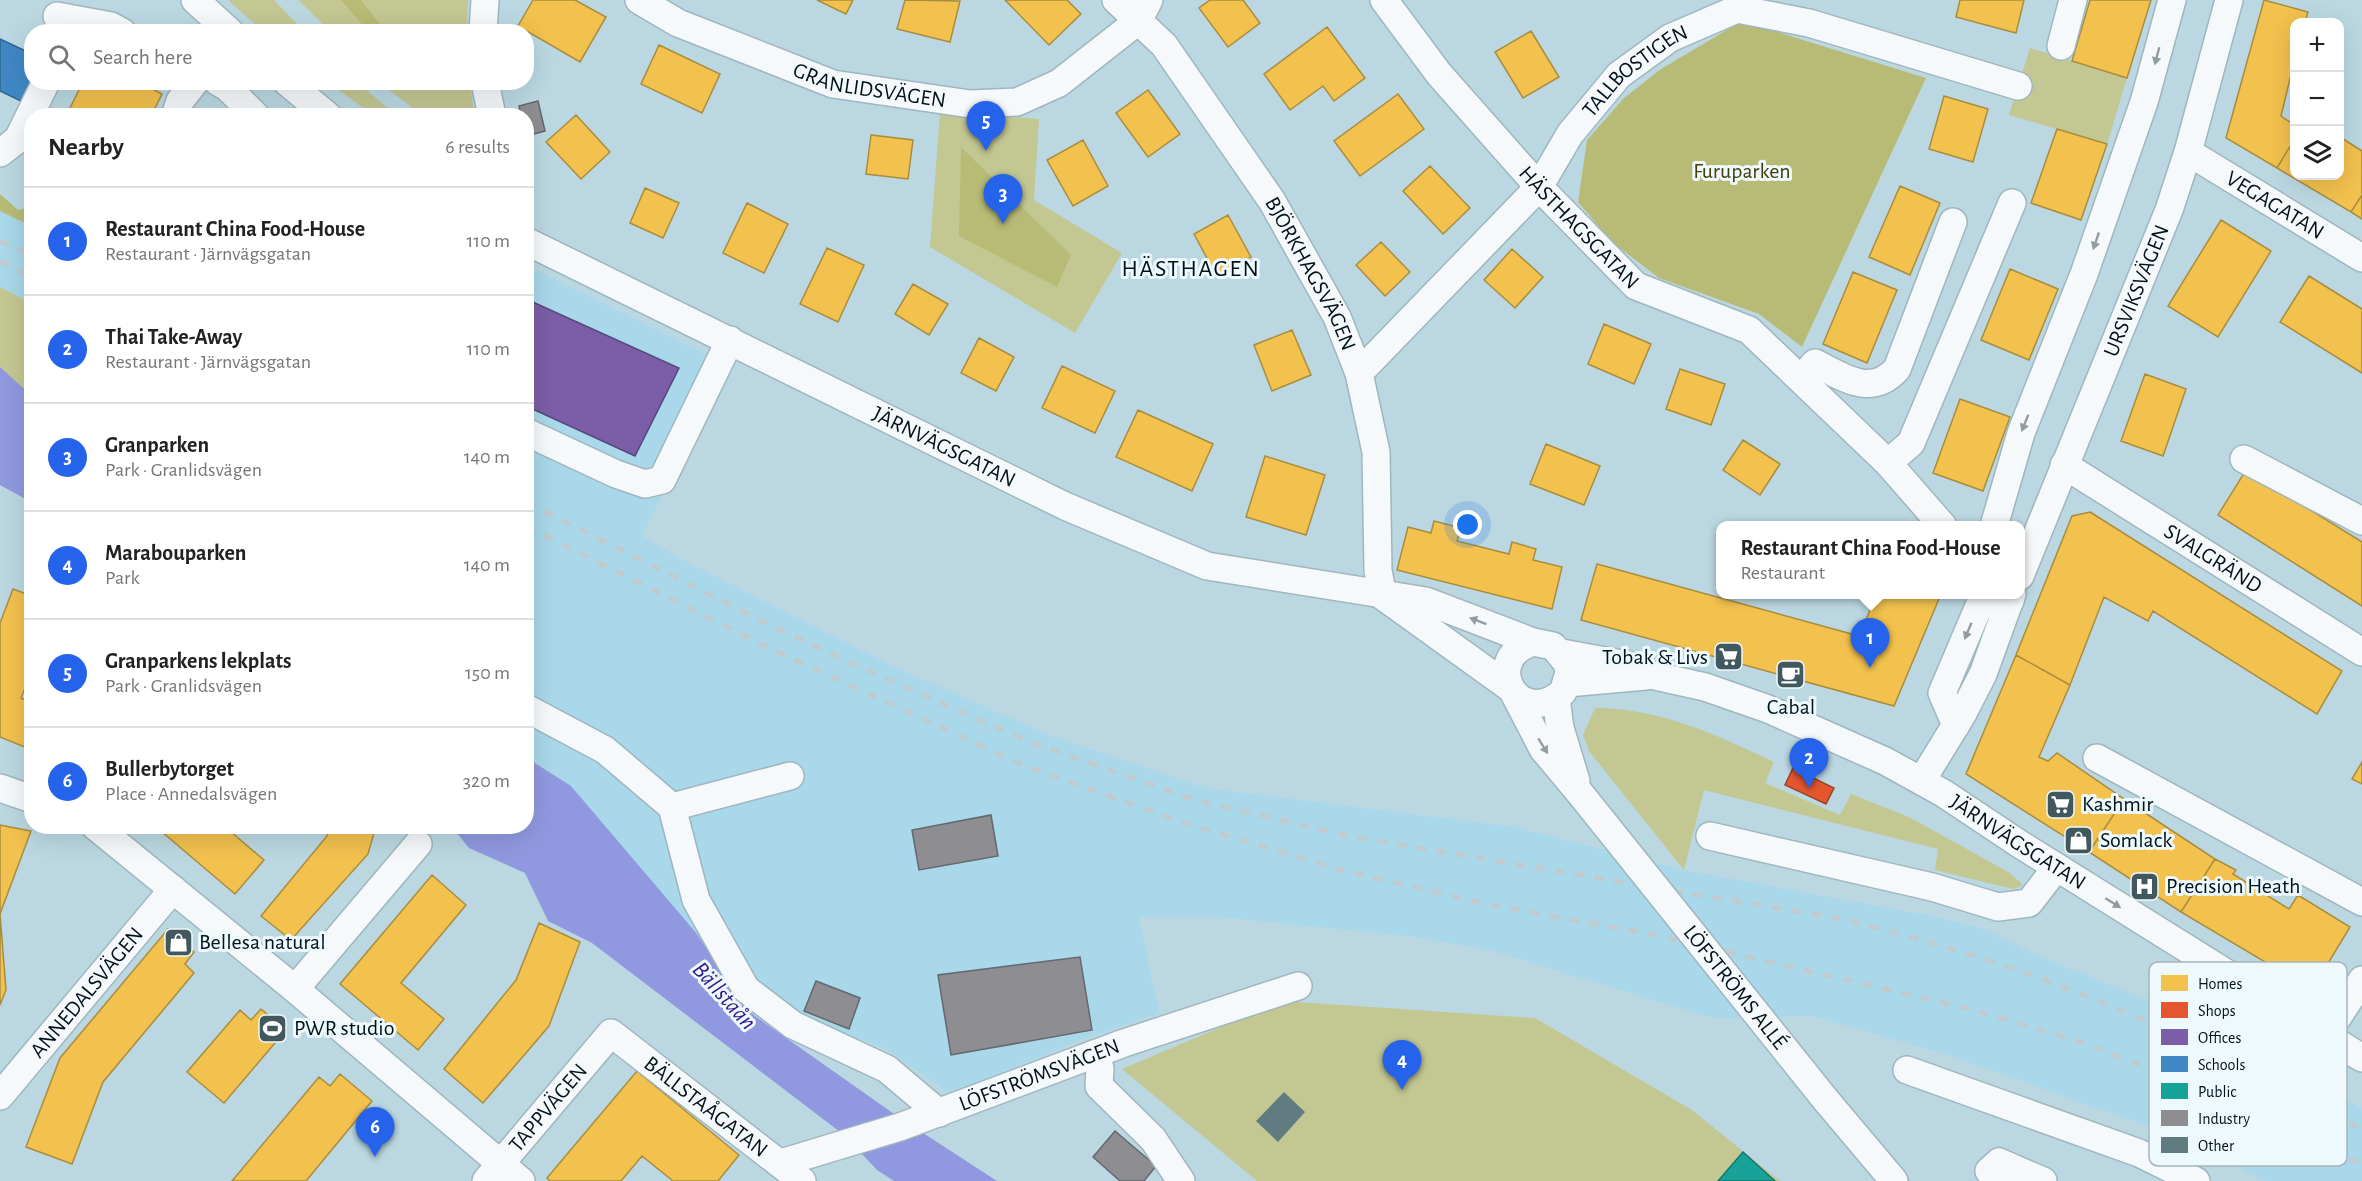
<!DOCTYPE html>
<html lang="en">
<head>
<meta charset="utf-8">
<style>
  body { margin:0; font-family:"Alegreya Sans",sans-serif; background:#f6f6f6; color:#222 }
  .controls { position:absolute; right:18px; top:18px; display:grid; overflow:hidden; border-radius:12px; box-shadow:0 6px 24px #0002 }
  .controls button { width:54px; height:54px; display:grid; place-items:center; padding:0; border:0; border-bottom:2px solid #e0e0e0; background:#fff; color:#222; font:30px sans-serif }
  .you { position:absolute; left:1468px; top:525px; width:21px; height:21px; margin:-15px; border:4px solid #fff; border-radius:50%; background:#1a73e8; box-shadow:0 0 0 9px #1a73e833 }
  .badge { display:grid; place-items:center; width:39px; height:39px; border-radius:50%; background:#2563eb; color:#fff; font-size:20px; font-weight:700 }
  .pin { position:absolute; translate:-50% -50px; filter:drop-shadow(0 2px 3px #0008) }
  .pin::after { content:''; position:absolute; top:32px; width:21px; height:18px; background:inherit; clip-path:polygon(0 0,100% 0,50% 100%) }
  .popup { position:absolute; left:1716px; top:521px; width:309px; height:78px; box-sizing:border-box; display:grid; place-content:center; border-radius:12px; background:#fff; filter:drop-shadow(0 2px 4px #0005); font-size:20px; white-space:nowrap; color:#767676 }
  .popup b { font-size:22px; color:#222 }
  .popup::after { content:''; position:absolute; left:50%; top:100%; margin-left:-12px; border:12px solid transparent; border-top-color:#fff }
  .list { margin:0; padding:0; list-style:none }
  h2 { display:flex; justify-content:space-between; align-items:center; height:78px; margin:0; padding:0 24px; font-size:26px }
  h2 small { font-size:20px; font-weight:400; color:#767676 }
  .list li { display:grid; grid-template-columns:39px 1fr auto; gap:18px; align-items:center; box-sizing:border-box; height:108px; padding:0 24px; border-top:2px solid #e0e0e0 }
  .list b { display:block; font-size:22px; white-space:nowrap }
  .list p { margin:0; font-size:20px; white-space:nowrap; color:#767676 }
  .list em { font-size:20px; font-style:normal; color:#767676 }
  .icon { flex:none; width:33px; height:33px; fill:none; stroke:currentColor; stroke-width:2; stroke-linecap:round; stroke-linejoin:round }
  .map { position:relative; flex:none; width:2362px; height:1181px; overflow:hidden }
  .search { position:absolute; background:#fff; box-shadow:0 6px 24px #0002; left:24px; top:24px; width:510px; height:66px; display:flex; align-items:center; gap:15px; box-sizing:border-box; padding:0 21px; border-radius:24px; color:#767676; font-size:22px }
  .panel { position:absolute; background:#fff; box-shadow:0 6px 24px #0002; left:24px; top:108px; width:510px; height:726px; border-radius:24px }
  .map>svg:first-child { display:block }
  .built { fill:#a8d8e9 }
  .green { fill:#c3c792 }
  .forest { fill:#b8bb76 }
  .water { fill:#9099df }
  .homes { fill:#f2c14e; stroke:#a98d3e; stroke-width:1.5 }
  .shops { fill:#e4572e; stroke:#a04328; stroke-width:1.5 }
  .offices { fill:#7b5ea7; stroke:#56487c; stroke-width:1.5 }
  .schools { fill:#3f88c5; stroke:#2c6591; stroke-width:1.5 }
  .public { fill:#17a398; stroke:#107872; stroke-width:1.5 }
  .industry { fill:#8d8d92; stroke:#63686e; stroke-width:1.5 }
  .building { fill:#617c81 }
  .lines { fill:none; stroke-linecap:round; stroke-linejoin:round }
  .minor-casing { stroke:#9fb6be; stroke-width:30 }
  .minor { stroke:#f5f9fb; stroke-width:27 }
  .rail { stroke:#c2cace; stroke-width:4.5; stroke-dasharray:10 10; stroke-linecap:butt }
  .minor-bridge-casing { stroke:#9fb6be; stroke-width:30; stroke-linecap:butt }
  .minor-bridge { stroke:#f5f9fb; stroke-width:27 }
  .oneway { fill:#939da1 }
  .labels { text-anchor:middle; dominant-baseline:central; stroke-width:6; stroke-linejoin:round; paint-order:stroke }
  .street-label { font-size:22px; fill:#001319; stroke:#eef9fd }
  .park-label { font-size:22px; fill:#443d09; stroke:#eef9fd }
  .poi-label { font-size:22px; fill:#001319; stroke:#eef9fd; text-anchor:start }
  .neighbourhood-label { font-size:24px; letter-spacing:1.5px; fill:#001319; stroke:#eef9fd }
  .water-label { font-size:24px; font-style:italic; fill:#2f188a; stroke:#eef9fd }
  .key { fill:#eef9fd; stroke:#a7b4b9; stroke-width:1.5 }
  .key-label { font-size:16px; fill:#001319 }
</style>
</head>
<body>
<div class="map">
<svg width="2362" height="1181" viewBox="0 0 2362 1181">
  <rect width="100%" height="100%" fill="#bbd8e2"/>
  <!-- built -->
  <path class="built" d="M0,211l31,15v77l-31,-16z
    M526,265l204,101 -88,170 41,24 207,105 164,72 151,51 310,39 169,43 243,45 54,13 52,25 204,85 125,71v72h-96l-114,-53 -197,-71 -142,-41 -101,2 -222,-68 -83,-14 -187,-19h-81l20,96 -78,27 -120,49 -13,3 -64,-44 -83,-31 -31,-25 -24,16 -25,-36 -150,-186 -44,-28z"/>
  <!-- green -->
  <path class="green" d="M228,0h46l30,31h-42z
    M298,0h170l-1,31h-137z
    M2030,48l97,30 -20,66 -98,-29z
    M336,83h22l38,32h-23l-40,-29z
    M380,83h90l4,32h-52z
    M940,112l99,7 -5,81 88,53 -47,80 -145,-86z
    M0,287l31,16v92l-31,-28z
    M1595,708c65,0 122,27 179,54l-9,21 75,32 11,-21 58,23 101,56 13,12 -10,4 -78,-19 3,-21 -234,-59 -20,80 -95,-119 -6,-16z
    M1283,1001l252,17 157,92 88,71h-523l-135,-112z"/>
  <!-- forest -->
  <path class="forest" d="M341,0h20l24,31h-17z
    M1742,21l184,57 -124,269 -43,-33 -100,-36 -47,-36 -34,-40 9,-62 37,-42 37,-29z
    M961,147l110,108 -14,32 -98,-51z
    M0,194l18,16 13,-3v19l-31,-15z"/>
  <!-- water -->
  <path class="water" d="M0,367l31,28v107l-31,-17z
    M527,758l44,28 126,148 49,74 9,8 142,100 100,65h-103l-17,-11 -33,-35 -252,-192 -44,-22 -23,-48 -56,-25 -17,-21 74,-1z"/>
  <!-- homes -->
  <path class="homes" d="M533,0h42l31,17 -26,45 -62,-36z
    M817,0h36l-7,14z
    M905,0l55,1 -10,41 -53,-13z
    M1005,0h62l14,14 -32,31z
    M1210,0h33l17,23 -32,24 -29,-39z
    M1960,0h64l-8,33 -60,-16z
    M2090,0h61l-24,78 -55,-17z
    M2264,0l44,12 -3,10h-11v40l-13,54 13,9v15l-17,28 -51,-30z
    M1327,27l38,51 -31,23 -11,-15 -33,24 -26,-36z
    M1531,31l28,46 -36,21 -28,-46z
    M659,45l61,29 -18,39 -61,-29z
    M83,82h57l22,12 -11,22h-85z
    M1148,90l32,44 -32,23 -32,-44z
    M1398,94l26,35 -64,47 -26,-35z
    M1944,96l44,13 -15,53 -44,-13z
    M576,115l34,37 -29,27 -35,-37z
    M2057,129l50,15 -26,76 -50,-17z
    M871,135l42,5 -5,39 -42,-5z
    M2340,137l22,14v44l-11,17 -74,-44 17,-28v36h46z
    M1083,140l25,46 -35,20 -26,-46z
    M1430,166l40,42 -27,26 -40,-43z
    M1900,186l40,17 -30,72 -41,-18z
    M645,188l34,15 -16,35 -33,-15z
    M2362,195v24l-11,-7z
    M747,203l41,21 -24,49 -41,-20z
    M1228,215l23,42 -35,18 -22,-41z
    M2221,220l50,31 -53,86 -50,-31z
    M1381,242l29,30 -25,24 -29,-31z
    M827,248l37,17 -26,57 -38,-18z
    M1512,249l31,28 -28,31 -31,-28z
    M2010,269l48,20 -29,71 -48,-20z
    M1853,272l44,18 -30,73 -44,-19z
    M2309,276l53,33v64l-82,-51z
    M913,284l35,20 -19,31 -34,-21z
    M1604,324l47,20 -17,40 -46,-20z
    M1292,330l19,45 -39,16 -18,-46z
    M979,338l35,19 -18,34 -35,-18z
    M1062,366l53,25 -20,42 -53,-25z
    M1680,369l45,15 -14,41 -45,-16z
    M2145,374l41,15 -23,67 -42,-15z
    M1960,399l50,18 -27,74 -50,-18z
    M1138,410l75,34 -21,47 -76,-34z
    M1743,440l37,24 -20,31 -37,-25z
    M1546,444l54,22 -16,39 -54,-21z
    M1265,456l60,19 -19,60 -60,-18z
    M2246,470l116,72v64l-144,-91z
    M2090,512l252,159 -25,43 -164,-103 -5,10 -44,-24 -34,88 -54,-30 56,-139z
    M1434,521l27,7 -4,13 52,13 3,-12 24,7 -3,11 29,7 -10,42 -155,-39 11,-43 23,6z
    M1597,564l262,72 18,-42h64l-47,112 -313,-86z
    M13,589l19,7v75l-11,27 11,4v48l-32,-13v-114z
    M2016,655l54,30 -31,72 9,4 9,-8 67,46 -35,53 -123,-78z
    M2362,762v22l-10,-5z
    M2124,799l91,60 -34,53 -92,-60z
    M0,825l31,6 -31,83 6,76 -6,15z
    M155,826h69l40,34 -29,34z
    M329,826h47l-8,28 -77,86 -30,-24 66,-80z
    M2215,859l21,11 -3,4 56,35 9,-14 52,32 -38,63 -131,-78z
    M432,875l34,30 -65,78 43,36 -26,31 -78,-66z
    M539,923l41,19 -31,84 -66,77 -39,-34 72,-89z
    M168,929l26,23 -9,12 9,9 -91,109 -31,82 -46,-17 34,-89z
    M261,1009l25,21 -62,73 -37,-31 53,-62 11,10z
    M637,1071l102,84 -21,26h-45l-31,-25 -21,25h-71l-3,-3z
    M340,1074l32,27 -66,80h-74l87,-104 11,9z"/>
  <!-- shops -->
  <path class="shops" d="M1793,768l41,20 -8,16 -41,-19z"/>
  <!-- offices -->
  <path class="offices" d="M526,299l153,69 -44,88 -109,-50z"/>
  <!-- schools -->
  <path class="schools" d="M0,39l32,15v28l-7,21 -25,-12z"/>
  <!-- public -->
  <path class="public" d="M1743,1152l32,29h-57z"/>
  <!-- industry -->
  <path class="industry" d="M538,101l7,30 -18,5 -1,-20h-5l-2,-10z
    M991,815l7,41 -79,14 -7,-40z
    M1080,957l12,73 -141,25 -13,-80z
    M816,981l44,17 -11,31 -45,-18z
    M1115,1131l41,35 -12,15h-24l-27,-24z"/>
  <!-- building -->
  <path class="building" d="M1284,1092l21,20 -27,30 -22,-21z"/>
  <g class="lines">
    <defs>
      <g id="minor">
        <path d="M195,0l35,32"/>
        <path id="s1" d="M639,0l39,23 155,61 137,20 47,-2 42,-19 79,-62 11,-21"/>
        <path id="s2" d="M1116,0l48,45 108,156 65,116 22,56 17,79 2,119 5,25"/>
        <path id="s3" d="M1384,0l55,74 100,113 97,99 113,44 139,133 55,63"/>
        <path d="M57,16l54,10 11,6"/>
        <path d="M483,32l2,-32"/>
        <path d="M2061,46l12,-46"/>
        <path d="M218,82l9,5 29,29"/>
        <path d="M287,82l41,34"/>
        <path d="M485,82l7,34"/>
        <path d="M175,116l5,-15 15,-19"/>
        <path id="s4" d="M2188,152l174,106"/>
        <path d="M0,153l18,-14 28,-57"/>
        <path id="s5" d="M526,241l539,265 142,60 219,35 107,41 20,4 14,17 2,10 -6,19c-45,39 -84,-33 -30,-50"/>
        <path id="s6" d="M1359,373l180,-186 31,-53 49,-59 51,-37 67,-29 72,14 209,63"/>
        <path d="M1801,379l14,-16c28,14 56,35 82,6l56,-147"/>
        <path d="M526,432l90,42 29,10 17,-4 68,-140"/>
        <path d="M2244,459l118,62"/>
        <path d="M1888,463l23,-20 101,-240"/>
        <path id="s7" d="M2064,465l298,187"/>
        <path d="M1994,526l27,-93 63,-159 60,-172 28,-102"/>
        <path id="s8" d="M2020,576l149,-366 19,-58 41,-152"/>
        <path d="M1384,597l125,90"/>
        <path id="s9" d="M1562,653l65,12 24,10 54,12 63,22 117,52 58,32 75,50 344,215"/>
        <path d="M1567,683l79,-7"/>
        <path d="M1515,695l28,54 36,43"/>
        <path d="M1556,698l4,30 16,53"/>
        <path d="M526,708l79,42 67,57 24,93 50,89 47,36 94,44 52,44"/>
        <path d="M1956,725l-14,-32 37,-87 31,-5"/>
        <path d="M2097,758l265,144"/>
        <path d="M1922,780l40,-65 21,-41 29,-80"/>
        <path d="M0,788l32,11"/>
        <path d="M672,807l118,-31"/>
        <path d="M95,826l200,163 226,192"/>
        <path d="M1710,836l222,51 66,20 31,-4 27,-35"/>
        <path d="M295,989l123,-145"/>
        <path d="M2326,1035l36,-55"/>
        <path d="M1094,1054l6,14 -1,18 54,53 28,42"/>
        <path d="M1907,1070l232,83 57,28"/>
        <path id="s10" d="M0,1096l173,-207"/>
        <path d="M1825,1099l69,82"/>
        <path id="s11" d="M781,1163l119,-36 224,-84 174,-57"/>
        <path id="s12" d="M486,1181l125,-148 191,148"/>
        <path d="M1998,1181l-9,-10 10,-9 44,19"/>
      </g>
    </defs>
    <!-- minor casing -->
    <use href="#minor" class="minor-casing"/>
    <!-- minor -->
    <use href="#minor" class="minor"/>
    <!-- rail -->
    <path class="rail" d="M0,241l32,15
      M0,261l32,16
      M526,502l248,125 113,52 145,64 164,57 152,36 483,81c188,42 364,117 531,213
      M526,526l239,120 258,119 165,59 153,46 151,35 158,29 320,75 102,30 103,39 187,86"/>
    <defs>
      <g id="minor-bridge">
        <path id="s13" d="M1579,792l246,307"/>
      </g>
    </defs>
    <!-- minor-bridge casing -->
    <use href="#minor-bridge" class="minor-bridge-casing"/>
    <!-- minor-bridge -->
    <use href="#minor-bridge" class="minor-bridge"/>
  </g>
  <!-- one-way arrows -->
  <defs><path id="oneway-solid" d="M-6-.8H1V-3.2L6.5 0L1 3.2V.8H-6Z" transform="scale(1.5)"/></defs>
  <g class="oneway">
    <use href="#oneway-solid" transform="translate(2157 56) rotate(105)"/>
    <use href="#oneway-solid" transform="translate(2096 241) rotate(109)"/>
    <use href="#oneway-solid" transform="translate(2025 423) rotate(112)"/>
    <use href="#oneway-solid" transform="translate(1478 621) rotate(-159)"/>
    <use href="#oneway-solid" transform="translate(1968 631) rotate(113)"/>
    <use href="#oneway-solid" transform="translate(1543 746) rotate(58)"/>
    <use href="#oneway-solid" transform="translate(2113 903) rotate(32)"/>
  </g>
  <!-- icons -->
  <defs>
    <symbol id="supermarket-square" viewBox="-11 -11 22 22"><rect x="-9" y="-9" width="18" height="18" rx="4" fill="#41585f" stroke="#eef9fd"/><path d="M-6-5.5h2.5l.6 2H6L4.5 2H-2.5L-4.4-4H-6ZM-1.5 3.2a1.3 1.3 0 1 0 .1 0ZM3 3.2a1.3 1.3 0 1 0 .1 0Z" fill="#fff"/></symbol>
    <symbol id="cafe-square" viewBox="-11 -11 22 22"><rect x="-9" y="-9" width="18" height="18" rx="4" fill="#41585f" stroke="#eef9fd"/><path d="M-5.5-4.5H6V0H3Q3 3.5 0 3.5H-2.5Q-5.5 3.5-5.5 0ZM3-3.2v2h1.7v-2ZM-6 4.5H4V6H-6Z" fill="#fff"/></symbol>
    <symbol id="shop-square" viewBox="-11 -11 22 22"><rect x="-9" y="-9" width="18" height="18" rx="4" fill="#41585f" stroke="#eef9fd"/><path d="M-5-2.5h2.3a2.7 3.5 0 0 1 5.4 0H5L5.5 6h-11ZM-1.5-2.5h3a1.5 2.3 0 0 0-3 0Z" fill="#fff"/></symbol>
    <symbol id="hospital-square" viewBox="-11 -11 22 22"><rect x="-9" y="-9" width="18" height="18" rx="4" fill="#41585f" stroke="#eef9fd"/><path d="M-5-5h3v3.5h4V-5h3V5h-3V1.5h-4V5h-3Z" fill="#fff"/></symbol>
    <symbol id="stadium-square" viewBox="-11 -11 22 22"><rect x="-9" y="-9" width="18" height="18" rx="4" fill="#41585f" stroke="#eef9fd"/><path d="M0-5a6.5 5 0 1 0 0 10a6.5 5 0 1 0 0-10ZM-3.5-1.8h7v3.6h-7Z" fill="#fff"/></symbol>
  </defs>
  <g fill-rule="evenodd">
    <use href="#supermarket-square" x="1712" y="640" width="33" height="33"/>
    <use href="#cafe-square" x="1774" y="658" width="33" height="33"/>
    <use href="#supermarket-square" x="2044" y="788" width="33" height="33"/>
    <use href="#shop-square" x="2062" y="824" width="33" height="33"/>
    <use href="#hospital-square" x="2128" y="870" width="33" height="33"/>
    <use href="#shop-square" x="162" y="926" width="33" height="33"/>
    <use href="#stadium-square" x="256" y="1012" width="33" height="33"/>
  </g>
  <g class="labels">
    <!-- street labels -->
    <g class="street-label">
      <text stroke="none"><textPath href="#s6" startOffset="412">TALLBOSTIGEN</textPath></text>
      <text stroke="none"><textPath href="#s1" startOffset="248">GRANLIDSVÄGEN</textPath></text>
      <text stroke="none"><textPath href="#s4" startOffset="102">VEGAGATAN</textPath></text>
      <text stroke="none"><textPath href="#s3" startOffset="300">HÄSTHAGSGATAN</textPath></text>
      <text stroke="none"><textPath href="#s2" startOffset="338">BJÖRKHAGSVÄGEN</textPath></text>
      <text stroke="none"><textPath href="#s8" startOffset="308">URSVIKSVÄGEN</textPath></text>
      <text stroke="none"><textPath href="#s5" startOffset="466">JÄRNVÄGSGATAN</textPath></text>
      <text stroke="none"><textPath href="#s7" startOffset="176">SVALGRÄND</textPath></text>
      <text stroke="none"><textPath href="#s9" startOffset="498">JÄRNVÄGSGATAN</textPath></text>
      <text stroke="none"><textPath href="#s13" startOffset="250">LÖFSTRÖMS ALLÉ</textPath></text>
      <text stroke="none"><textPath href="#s10" startOffset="135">ANNEDALSVÄGEN</textPath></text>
      <text stroke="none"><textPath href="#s11" startOffset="273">LÖFSTRÖMSVÄGEN</textPath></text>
      <text stroke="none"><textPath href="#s12" startOffset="314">BÄLLSTAÅGATAN</textPath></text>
      <text stroke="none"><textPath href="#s12" startOffset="96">TAPPVÄGEN</textPath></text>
    </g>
    <!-- park labels -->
    <g class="park-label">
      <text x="1742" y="171">Furuparken</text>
    </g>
    <!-- poi labels -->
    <g class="poi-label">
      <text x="1708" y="657" text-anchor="end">Tobak &amp; Livs</text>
      <text x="1791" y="707" text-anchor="middle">Cabal</text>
      <text x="2082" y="804">Kashmir</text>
      <text x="2100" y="840">Somlack</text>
      <text x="2166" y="886">Precision Heath</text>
      <text x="199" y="942">Bellesa natural</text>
      <text x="294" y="1028">PWR studio</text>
    </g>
    <!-- neighbourhood labels -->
    <g class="neighbourhood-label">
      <text x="1191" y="269">HÄSTHAGEN</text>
    </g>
    <!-- water labels -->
    <g class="water-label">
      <text transform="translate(724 996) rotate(48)">Bällstaån</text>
    </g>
  </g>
  <!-- legend -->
  <rect x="2149" y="962" width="198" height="204" rx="9" class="key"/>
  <rect x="2161" y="975" width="27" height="16" fill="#f2c14e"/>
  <rect x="2161" y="1002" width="27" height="16" fill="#e4572e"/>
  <rect x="2161" y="1029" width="27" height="16" fill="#7b5ea7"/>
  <rect x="2161" y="1056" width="27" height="16" fill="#3f88c5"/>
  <rect x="2161" y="1083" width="27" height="16" fill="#17a398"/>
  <rect x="2161" y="1110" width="27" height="16" fill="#8d8d92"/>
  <rect x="2161" y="1137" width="27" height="16" fill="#617c81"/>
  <g class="key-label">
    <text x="2198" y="989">Homes</text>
    <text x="2198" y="1016">Shops</text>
    <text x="2198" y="1043">Offices</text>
    <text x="2198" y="1070">Schools</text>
    <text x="2198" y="1097">Public</text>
    <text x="2198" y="1124">Industry</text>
    <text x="2198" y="1151">Other</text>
  </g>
</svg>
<div class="controls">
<button>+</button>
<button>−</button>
<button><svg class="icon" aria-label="layers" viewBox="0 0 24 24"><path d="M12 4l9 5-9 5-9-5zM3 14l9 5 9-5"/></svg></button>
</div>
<div class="you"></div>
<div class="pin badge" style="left:1870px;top:668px">1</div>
<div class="popup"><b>Restaurant China Food-House</b>Restaurant</div>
<div class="pin badge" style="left:1809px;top:788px">2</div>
<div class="pin badge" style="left:1003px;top:224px">3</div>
<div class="pin badge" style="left:1402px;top:1090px">4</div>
<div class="pin badge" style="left:986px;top:151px">5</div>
<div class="pin badge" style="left:375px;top:1157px">6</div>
<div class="search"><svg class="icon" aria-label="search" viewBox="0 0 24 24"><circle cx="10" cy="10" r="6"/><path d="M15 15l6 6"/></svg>Search here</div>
<section class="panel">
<h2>Nearby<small>6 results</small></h2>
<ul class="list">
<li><span class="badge">1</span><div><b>Restaurant China Food-House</b><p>Restaurant · Järnvägsgatan</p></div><em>110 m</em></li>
<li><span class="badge">2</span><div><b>Thai Take-Away</b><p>Restaurant · Järnvägsgatan</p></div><em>110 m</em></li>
<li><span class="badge">3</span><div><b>Granparken</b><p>Park · Granlidsvägen</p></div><em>140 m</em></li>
<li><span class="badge">4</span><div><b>Marabouparken</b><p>Park</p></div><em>140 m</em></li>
<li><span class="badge">5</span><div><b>Granparkens lekplats</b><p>Park · Granlidsvägen</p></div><em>150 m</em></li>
<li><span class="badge">6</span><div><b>Bullerbytorget</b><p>Place · Annedalsvägen</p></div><em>320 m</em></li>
</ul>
</section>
</div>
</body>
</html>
